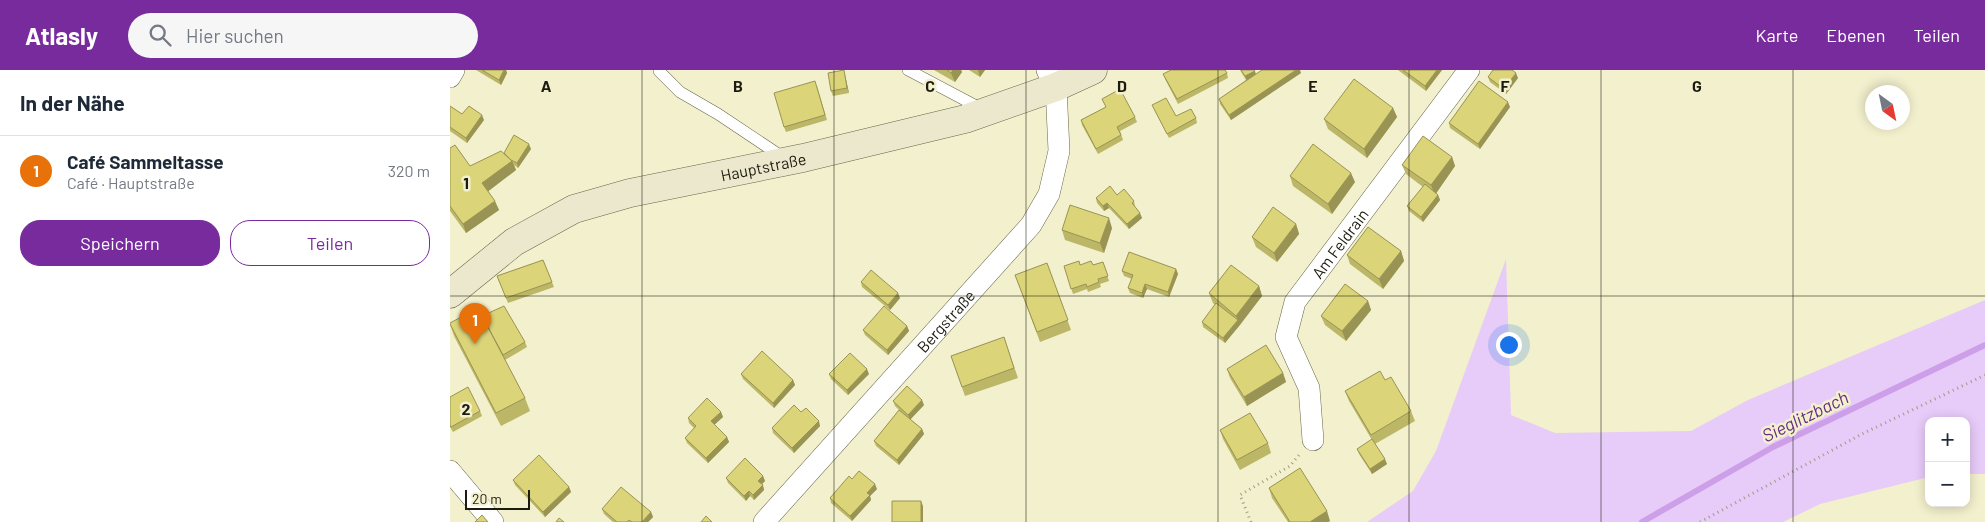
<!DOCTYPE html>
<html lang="de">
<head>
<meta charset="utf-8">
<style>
  body { margin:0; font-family:Barlow,sans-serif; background:#f6f6f7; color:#1f2937 }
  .controls { position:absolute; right:15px; bottom:15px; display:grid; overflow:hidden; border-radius:10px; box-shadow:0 2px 12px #0003 }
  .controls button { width:45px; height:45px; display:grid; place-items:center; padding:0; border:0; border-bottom:1px solid #e0e1e3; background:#fff; color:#1f2937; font:25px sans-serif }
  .compass { position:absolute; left:1415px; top:15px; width:45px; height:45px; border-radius:50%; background:#fff; box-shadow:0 2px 12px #0003; rotate:147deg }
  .scale { position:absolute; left:15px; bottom:12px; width:65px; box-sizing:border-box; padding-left:5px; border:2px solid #1c1b0f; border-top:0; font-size:14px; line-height:18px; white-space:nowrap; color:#1c1b0f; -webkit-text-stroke:4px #f2f0cd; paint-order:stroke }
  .you { position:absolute; left:1058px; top:274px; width:18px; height:18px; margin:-12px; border:4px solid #fff; border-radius:50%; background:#1a73e8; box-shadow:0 0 0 8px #1a73e833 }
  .badge { display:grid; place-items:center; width:32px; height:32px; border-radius:50%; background:#782b9d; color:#fff; font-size:16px; font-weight:700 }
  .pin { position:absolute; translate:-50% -41px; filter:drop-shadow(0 1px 2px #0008) }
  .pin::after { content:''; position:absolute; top:26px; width:18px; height:15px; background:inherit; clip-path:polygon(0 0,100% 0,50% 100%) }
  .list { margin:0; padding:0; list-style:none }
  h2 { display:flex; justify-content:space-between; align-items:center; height:65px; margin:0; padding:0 20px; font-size:21px }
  h2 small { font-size:16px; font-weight:400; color:#747a83 }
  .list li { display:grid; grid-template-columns:32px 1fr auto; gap:15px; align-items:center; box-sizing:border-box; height:70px; padding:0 20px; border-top:1px solid #e0e1e3 }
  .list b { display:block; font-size:19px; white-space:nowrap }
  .list p { margin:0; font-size:16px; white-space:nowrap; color:#747a83 }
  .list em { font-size:16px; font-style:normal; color:#747a83 }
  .actions { display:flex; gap:10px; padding:15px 20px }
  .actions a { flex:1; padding:11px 0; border:1px solid #782b9d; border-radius:20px; text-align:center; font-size:18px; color:#782b9d }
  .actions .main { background:#782b9d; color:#fff }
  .icon { flex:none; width:28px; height:28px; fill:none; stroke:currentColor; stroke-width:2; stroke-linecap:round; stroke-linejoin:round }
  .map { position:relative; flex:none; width:1535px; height:452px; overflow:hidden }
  header { display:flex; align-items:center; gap:30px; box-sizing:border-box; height:70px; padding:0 25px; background:#782b9d; color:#fff }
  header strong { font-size:24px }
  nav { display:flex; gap:28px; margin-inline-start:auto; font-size:18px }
  .search { width:350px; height:45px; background:#f6f6f7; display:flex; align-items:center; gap:12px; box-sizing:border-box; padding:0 18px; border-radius:28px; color:#747a83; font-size:19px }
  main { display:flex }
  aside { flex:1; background:#fff }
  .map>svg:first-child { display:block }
  .green { fill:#e7cbf8 }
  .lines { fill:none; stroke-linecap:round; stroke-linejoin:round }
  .stream { stroke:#cd9fe9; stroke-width:6 }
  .lane-casing { stroke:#686648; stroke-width:12 }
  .street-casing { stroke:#686648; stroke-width:22 }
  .secondary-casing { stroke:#686648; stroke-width:29 }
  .path { stroke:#9e9c82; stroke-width:3; stroke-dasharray:1 4; stroke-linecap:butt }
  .lane { stroke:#fff; stroke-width:11 }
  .street { stroke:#fff; stroke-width:21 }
  .secondary { stroke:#ebe8cd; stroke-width:28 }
  .wall { fill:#bcb667 }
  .shaded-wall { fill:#999454 }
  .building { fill:#dbd478; stroke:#999454 }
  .grid { fill:none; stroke:#1c1b0f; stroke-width:1; stroke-opacity:0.55 }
  .labels { text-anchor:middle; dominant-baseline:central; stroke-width:5; stroke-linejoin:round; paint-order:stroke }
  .street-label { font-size:16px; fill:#1c1b0f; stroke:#f2f0cd }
  .water-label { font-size:18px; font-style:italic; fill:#652c82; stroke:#f2f0cd }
  .grid-label { font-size:16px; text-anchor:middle; font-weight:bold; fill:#1c1b0f; stroke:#f2f0cd; stroke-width:5; stroke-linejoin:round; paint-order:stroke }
</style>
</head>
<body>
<header>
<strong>Atlasly</strong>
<div class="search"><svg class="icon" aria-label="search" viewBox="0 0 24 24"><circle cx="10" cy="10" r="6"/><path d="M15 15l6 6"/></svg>Hier suchen</div>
<nav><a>Karte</a><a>Ebenen</a><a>Teilen</a></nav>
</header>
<main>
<aside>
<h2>In der Nähe<small></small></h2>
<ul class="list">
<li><span class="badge" style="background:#e8710a">1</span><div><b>Café Sammeltasse</b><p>Café · Hauptstraße</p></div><em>320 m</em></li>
</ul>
<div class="actions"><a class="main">Speichern</a><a>Teilen</a></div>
</aside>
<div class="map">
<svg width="1535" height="452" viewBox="0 0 1535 452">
  <rect width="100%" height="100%" fill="#f2f0cd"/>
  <!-- green -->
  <path class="green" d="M1056,189l5,156 44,18 136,-2 57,-31 237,-100v174h-19v-53h-37v56l-109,27 -37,18h-416l46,-31 23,-40z"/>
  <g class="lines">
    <!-- stream -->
    <path class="stream" d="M1192,452l131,-75 212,-102"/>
    <defs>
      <path id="lane" d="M458,0l74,39
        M209,1l21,21 38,22 66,44"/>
      <g id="street">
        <path d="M0,7l4,-7"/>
        <path id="s1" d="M863,370l-4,-52 -23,-51 9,-35 174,-232"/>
        <path d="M0,401l43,51"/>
        <path id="s2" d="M314,452l267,-297 18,-31 10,-43 -3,-64 -9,-17"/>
      </g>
      <g id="secondary">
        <path id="s3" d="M0,224l64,-52 60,-33 56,-16 173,-35 162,-39 91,-32 37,-17"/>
      </g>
    </defs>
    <!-- lane casing -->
    <use href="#lane" class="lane-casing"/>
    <!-- street casing -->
    <use href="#street" class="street-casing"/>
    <!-- secondary casing -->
    <use href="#secondary" class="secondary-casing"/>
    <!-- path -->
    <path class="path" d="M801,452l-11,-27 50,-29 9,-11
      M1250,452l162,-88 123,-59"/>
    <!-- lane -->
    <use href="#lane" class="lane"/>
    <!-- street -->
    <use href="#street" class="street"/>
    <!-- secondary -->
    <use href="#secondary" class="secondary"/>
  </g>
  <!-- wall -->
  <path class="wall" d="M26,0h30l1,3 -6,12z
    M484,0h27l1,2 -7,10z
    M519,0h16l-5,7z
    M790,0h14l2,4 45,-1 -70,47 -11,-16 -1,-5 27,-19z
    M948,0h44l-16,21z
    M777,3l1,5 -50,26 -13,-25 -2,-5z
    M395,5l4,18 -16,3 -2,-5z
    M1038,7l30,1 -12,16 -16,-12z
    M367,16l10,34 -41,12 -2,-5z
    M652,29l33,18 2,5 -17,9 3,9 -25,14 -16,-29 -1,-5 25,-13z
    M702,35l24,11 20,2 1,5 -28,15z
    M0,36l12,8 22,6 -17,23 -17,-12z
    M1060,37l-30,42 -30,-21 -1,-5z
    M943,38l4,9 -30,41 -39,-29 -4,-10z
    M0,78l20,18 34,-13 27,-4 -13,19 -4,-3 2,5 -28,21 11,19 -33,23 -16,-22z
    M1002,87l3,9 -19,27 2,2 2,5 -17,22 -14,-11 -2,-5 16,-19 -17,-13 -4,-9z
    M840,106l65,6 -23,32 -39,-28z
    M667,125l17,6 1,5v1l7,11 -13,11 -20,-21 -5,3 -7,-8 -1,-5z
    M846,154l3,10 -22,28 -21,-15 -4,-10z
    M662,158l-8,25 -39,-13 -3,-10z
    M951,181l3,10 -21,28 -33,-25 -3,-9z
    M93,190l11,27 -46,16 -11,-27z
    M653,192l6,19 -9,3 1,3 -13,5 -1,-3 -14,5 -9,-28 16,-1h13z
    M597,193l24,67 -31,12 -25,-67z
    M726,199l2,5 -9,23 -22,-8 -4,9 -13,-5 -2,-5 4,-9 -8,-3 -2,-5z
    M411,212l39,16 -10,12 -28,-23z
    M809,216l3,10 -37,47 -22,-16 -1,-5 13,-17 -2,-2 -4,-10z
    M918,231l3,9 -25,31 -21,-16 -4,-9z
    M32,246l43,26 2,5 -22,13 20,38 5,13 -29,15 -47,-90 -4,-12z
    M457,256l2,5 -21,24 -23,-20 -2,-5z
    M554,267l14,41 -53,18 -14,-40z
    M777,299l56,4 3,9 -39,24 -17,-28z
    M291,304l52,6 2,5 -21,23 -31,-29z
    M379,304h40l-21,21 -17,-16z
    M935,310l26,31 4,10 -40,23 12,20 -15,10 -13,-20 -2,-5 15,-9 -23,-39 -4,-10z
    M0,327l30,14 2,5 -29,16 -3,-5z
    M443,331l31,4 -14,14 12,10 2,5 -25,31 -23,-19 -2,-5 25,-31 -4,-4z
    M271,342l2,5 -9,8 13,12 2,5 -21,21 -21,-20 -2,-5 9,-10 -5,-5 -1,-5z
    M351,342l19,14 -26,27 -21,-20 -1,-5z
    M770,360l48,13 3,10 -31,17 -17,-31z
    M313,406l2,5 -3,3 2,6 -10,10 -4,-4 -4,5 -18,-18 -2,-5z
    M402,409l25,10 -7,7 1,4 -19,21 -21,-18 -1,-5z
    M63,410l56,7 2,5 -26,25 -30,-32z
    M819,418l61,33 -2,1h-40l-16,-24z
    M152,439l49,3 2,5 -5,5h-35l-9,-8z"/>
  <!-- shaded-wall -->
  <path class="shaded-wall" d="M54,0h2l1,3 -6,12 -2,-5z
    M394,0l1,5 4,18 -2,-5z
    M503,0h8l1,2 -7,10 -4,-9z
    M528,0h7l-5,7z
    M846,0h4l1,3 -70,47 -2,-5z
    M987,0h5l-16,21 -1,-5z
    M805,1l1,5 -9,5 -2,-5z
    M1066,3l2,5 -12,16 -2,-5z
    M1058,32l2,5 -30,42 -2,-5z
    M943,38l4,9 -30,41 -3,-9z
    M32,45l2,5 -17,23 -1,-5z
    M79,74l2,5 -13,19 -1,-5z
    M1002,87l3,9 -20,29 -4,-10z
    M62,91l4,9 -30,23 -4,-10z
    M901,103l4,9 -23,32 -4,-10z
    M988,125l2,5 -17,22 -2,-5z
    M45,131l4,9 -33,23 -3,-9z
    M657,133l2,5 -5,3 -1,-5z
    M690,143l2,5 -13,11 -2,-5z
    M659,148l3,10 -8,25 -4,-10z
    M846,154l3,10 -22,28 -3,-9z
    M951,181l3,10 -21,28 -4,-10z
    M726,199l2,5 -9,23 -1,-5z
    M695,214l2,5 -4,9 -1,-5z
    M809,216l3,10 -22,29 -4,-9z
    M448,223l2,5 -10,12 -2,-5z
    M918,231l3,9 -25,31 -4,-10z
    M788,250l2,5 -15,18 -2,-5z
    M457,256l2,5 -21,24 -1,-5z
    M417,299l2,5 -21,21 -1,-5z
    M833,303l3,9 -39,24 -3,-9z
    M343,310l2,5 -21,23 -1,-5z
    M472,330l2,5 -14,15 -2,-5z
    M271,342l2,5 -10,9 -2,-5z
    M369,351l1,5 -26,27 -2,-5z
    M472,359l2,5 -25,31 -2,-5z
    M277,367l2,5 -21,21 -2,-5z
    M935,389l2,5 -15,10 -2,-5z
    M313,406l2,5 -5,5 -2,-5z
    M425,414l2,5 -7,7 1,4 -19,21 -2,-5 17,-23z
    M313,415l1,5 -10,10 -1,-5z
    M119,417l2,5 -26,25 -2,-5z
    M299,421l1,5 -4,5 -2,-5z
    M471,431l2,5v16h-2z
    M877,441l3,10 -2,1h-18z
    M201,442l2,5 -5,5h-6z"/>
  <!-- building -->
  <path class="building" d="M32,0h22l-5,10z
    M394,0l3,18 -16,3 -3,-18z
    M497,0h6l-2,3z
    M721,0h54l2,3 -50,26 -14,-25z
    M791,0h13l1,1 -10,5z
    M812,0h34l-67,45 -10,-16z
    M953,0h34l-12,16z
    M1043,0h19l4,3 -12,16 -16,-12z
    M904,9l39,29 -29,41 -40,-30z
    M365,11l10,34 -41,12 -10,-34z
    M1029,11l29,21 -30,42 -29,-21z
    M670,19l15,28 -18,10 4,8 -25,14 -15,-29 25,-13 -4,-8z
    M716,28l10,18 15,-7 5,9 -29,16 -15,-29z
    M0,36l12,8 7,-8 13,9 -16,23 -16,-11z
    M64,65l15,9 -12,19 -6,-3 -7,-7z
    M973,66l29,21 -21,28 -29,-20z
    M863,74l38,29 -23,31 -38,-28z
    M5,75l15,21 31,-15 11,10 -30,22 13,18 -32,23 -13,-18v-58z
    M975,114l13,11 -17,22 -14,-11z
    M660,116l7,9 7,-6 10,12 -2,2 8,10 -13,11 -20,-21 -4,3 -7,-8z
    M620,135l39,13 -9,25 -38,-13z
    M823,137l23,17 -22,29 -22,-16z
    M918,157l33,24 -22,28 -32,-24z
    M679,182l47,17 -8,23 -23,-8 -3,9 -14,-5 5,-13 -11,-4z
    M93,190l9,22 -46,16 -9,-22z
    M629,191l1,4 11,-4 2,4 10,-3 5,14 -10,3 1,3 -12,5 -1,-3 -15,5 -7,-23z
    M597,193l21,57 -31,12 -22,-57z
    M781,195l28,21 -23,30 -27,-23z
    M421,200l27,23 -10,12 -27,-23z
    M895,214l23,17 -26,30 -21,-15z
    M766,233l22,17 -15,18 -21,-16z
    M54,236l21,36 -22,13 -21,-39z
    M434,236l23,20 -20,24 -24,-20z
    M28,238l47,90 -29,15 -46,-89v-1z
    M554,267l10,31 -52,19 -11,-31z
    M816,275l17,28 -39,24 -17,-28z
    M312,281l31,29 -20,23 -32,-29z
    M400,283l17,16 -20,21 -18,-16z
    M930,301l5,9 6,-3 20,34 -40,24 -26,-44z
    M457,316l15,14 -14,15 -15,-14z
    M18,317l12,24 -29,16 -1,-2v-28z
    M257,328l14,14 -10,9 16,16 -21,21 -21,-20 11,-12 -8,-8z
    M344,335l7,7 5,-4 13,13 -27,27 -20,-20z
    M449,340l23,19 -25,31 -23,-19z
    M800,343l18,30 -31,17 -17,-30z
    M922,369l13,20 -15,10 -13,-20z
    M89,385l30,32 -26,25 -30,-32z
    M295,388l18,18 -5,5 5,4 -10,10 -4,-4 -5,5 -18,-18z
    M850,398l27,43 -17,11h-20l-21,-34z
    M409,401l16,13 -8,9 3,2 -20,21 -20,-18 19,-22 3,3z
    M171,417l30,25 -9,10h-10l-3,-2 -2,2h-10l-15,-13z
    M442,431h29v21h-29z
    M32,445l6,7h-13z
    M256,446l6,6h-11z
    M109,448l5,4h-8z"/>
  <!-- grid -->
  <path class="grid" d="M192,0v452M384,0v452M576,0v452M768,0v452M959,0v452M1151,0v452M1343,0v452M0,226h1535"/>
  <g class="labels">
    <!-- street labels -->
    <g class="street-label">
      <text stroke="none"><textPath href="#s3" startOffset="345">Hauptstraße</textPath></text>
      <text stroke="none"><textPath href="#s1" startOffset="218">Am Feldrain</textPath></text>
      <text stroke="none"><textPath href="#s2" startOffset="271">Bergstraße</textPath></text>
    </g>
    <!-- water labels -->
    <g class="water-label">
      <text transform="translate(1355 346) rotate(-26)">Sieglitzbach</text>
    </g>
  </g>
  <g class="grid-label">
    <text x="96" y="22">A</text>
    <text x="288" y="22">B</text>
    <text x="480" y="22">C</text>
    <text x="672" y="22">D</text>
    <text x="863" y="22">E</text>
    <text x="1055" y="22">F</text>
    <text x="1247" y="22">G</text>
    <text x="16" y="119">1</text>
    <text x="16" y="345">2</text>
  </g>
</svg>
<div class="controls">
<button>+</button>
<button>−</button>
</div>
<svg class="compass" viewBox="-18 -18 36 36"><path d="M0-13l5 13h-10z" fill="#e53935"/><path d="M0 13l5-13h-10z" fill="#747a83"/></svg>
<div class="scale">20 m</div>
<div class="you"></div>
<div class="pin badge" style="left:25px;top:274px;background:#e8710a">1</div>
</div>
</main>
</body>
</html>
